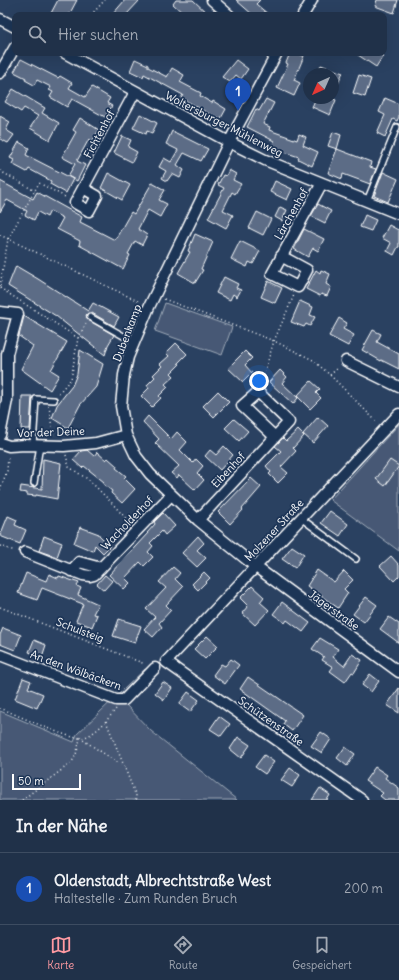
<!DOCTYPE html>
<html lang="de">
<head>
<meta charset="utf-8">
<style>
  body { margin:0; font-family:Delius,sans-serif; background:#283950; color:#f1f3f6 }
  .compass { position:absolute; left:303px; top:68px; width:36px; height:36px; border-radius:50%; background:#203149; box-shadow:0 4px 16px #0002; rotate:225deg }
  .scale { position:absolute; left:12px; bottom:10px; width:69px; box-sizing:border-box; padding-left:4px; border:2px solid #fff; border-top:0; font-size:11px; line-height:14px; white-space:nowrap; color:#fff; -webkit-text-stroke:3px #1d3557; paint-order:stroke }
  .you { position:absolute; left:259px; top:381px; width:14px; height:14px; margin:-10px; border:3px solid #fff; border-radius:50%; background:#1a73e8; box-shadow:0 0 0 6px #1a73e833 }
  .badge { display:grid; place-items:center; width:26px; height:26px; border-radius:50%; background:#ff9aa2; color:#fff; font-size:13px; font-weight:700 }
  .pin { position:absolute; translate:-50% -33px; filter:drop-shadow(0 1px 2px #0008) }
  .pin::after { content:''; position:absolute; top:21px; width:14px; height:12px; background:inherit; clip-path:polygon(0 0,100% 0,50% 100%) }
  .list { margin:0; padding:0; list-style:none }
  h2 { display:flex; justify-content:space-between; align-items:center; height:52px; margin:0; padding:0 16px; font-size:17px }
  h2 small { font-size:13px; font-weight:400; color:#a2a9b4 }
  .list li { display:grid; grid-template-columns:26px 1fr auto; gap:12px; align-items:center; box-sizing:border-box; height:72px; padding:0 16px; border-top:1px solid #3d4c61 }
  .list b { display:block; font-size:15px; white-space:nowrap }
  .list p { margin:0; font-size:13px; white-space:nowrap; color:#a2a9b4 }
  .list em { font-size:13px; font-style:normal; color:#a2a9b4 }
  .icon { flex:none; width:22px; height:22px; fill:none; stroke:currentColor; stroke-width:2; stroke-linecap:round; stroke-linejoin:round }
  .map { position:relative; flex:none; width:399px; height:800px; overflow:hidden }
  .search { position:absolute; background:#203149; box-shadow:0 4px 16px #0002; left:12px; right:12px; top:12px; height:44px; display:flex; align-items:center; gap:10px; box-sizing:border-box; padding:0 14px; border-radius:8px; color:#a2a9b4; font-size:15px }
  .sheet { height:124px; background:#203149 }
  nav { display:flex; justify-content:space-around; align-items:center; box-sizing:border-box; height:56px; border-top:1px solid #3d4c61; background:#203149; font-size:11px; color:#a2a9b4 }
  nav a { display:grid; justify-items:center; gap:2px }
  nav .on { color:#ff9aa2 }
  .map>svg:first-child { display:block }
  .green { fill:#465975; stroke:#a2acba }
  .building { fill:#5b6c86; stroke:#fff }
  .lines { fill:none; stroke-linecap:round; stroke-linejoin:round }
  .lane-casing { stroke:#fff; stroke-width:8 }
  .street-casing { stroke:#fff; stroke-width:13 }
  .path { stroke:#fff; stroke-width:1.5; stroke-dasharray:1 3; stroke-linecap:butt }
  .lane { stroke:#1d3557; stroke-width:5 }
  .street { stroke:#1d3557; stroke-width:10 }
  .labels { text-anchor:middle; dominant-baseline:central; stroke-width:3.5; stroke-linejoin:round; paint-order:stroke }
  .street-label { font-size:11px; fill:#fff; stroke:#1d3557 }
</style>
</head>
<body>
<div class="map">
<svg width="399" height="800" viewBox="0 0 399 800">
  <rect width="100%" height="100%" fill="#2a4161"/>
  <filter id="ink" filterUnits="userSpaceOnUse"><feTurbulence type="fractalNoise" baseFrequency=".025" numOctaves="2"/><feDisplacementMap in="SourceGraphic" scale="8" xChannelSelector="R" yChannelSelector="G"/><feConvolveMatrix kernelMatrix="1 2 1 2 8 2 1 2 1" color-interpolation-filters="sRGB"/></filter>
  <g filter="url(#ink)">
    <!-- green -->
    <path class="green" d="M165,303l67,24 -10,28 -67,-24z
      M399,424v127l-69,-51z
      M145,669l11,5 -30,31 25,26 86,69h-237v-89l74,31 3,-8z"/>
    <!-- building -->
    <path class="building" d="M58,0h19l-8,15h-19z
      M125,0h15l-14,15h-14z
      M176,0h17l16,15h-24l-12,-11z
      M236,0h24l-4,4 13,11h-16z
      M377,0h21l-4,13 -19,-7z
      M290,53h6l8,3 -10,24 6,3 -6,13 -17,-8 11,-24 -2,-1z
      M355,53h24l4,3 -7,11z
      M21,59l37,19 2,-2 12,7 -3,5 16,9 7,-10 18,11 -3,5 5,3 -7,11 -33,-18 -5,8 -17,-10 3,-5 -4,-2 2,-3 -14,-7 -3,5 -9,-5 1,-2 -12,-6z
      M135,59l13,6v2l19,10 5,-9 12,7 -4,7 21,11 -1,3 12,7 1,-2 13,8 -6,11 -39,-22 2,-3 -39,-21 -1,3 -13,-6z
      M236,60l12,9 -7,10 -5,-4 -6,7 -8,-5z
      M321,65l22,8 -1,1 -8,21 -1,-21h-15z
      M359,75l12,4 -6,18 -12,-4z
      M13,89l32,19 -3,5 17,10 -9,17 -20,-12 8,-12 -14,-8 -3,4 -16,-10z
      M316,98h15l5,2 -6,15 -18,-8z
      M385,98l14,6v13l-2,4 -4,-2 -8,18 -8,-4 8,-18 -6,-3z
      M266,99l8,4 -11,21 7,3 -1,3 28,10 2,-6 7,3 -3,8 15,7 -6,14 -14,-7 1,-2 -27,-9 2,-7 -27,-14 9,-18 3,2z
      M140,114l17,9 -5,10 -5,-2 -1,3 -13,-6z
      M0,116l10,6 -4,8 8,5 -6,8 -8,-4z
      M80,118l19,12 -7,12 -3,-3 -12,22 8,4 -8,16 -9,-5 7,-12 -13,-7 14,-25 -3,-2z
      M172,131l36,18 -7,12 -17,-8 -7,12 7,5 -4,8 -8,-4 -5,7 -5,-3 4,-7 -7,-4 5,-9 7,4 7,-12 -12,-6z
      M333,132l8,3 -4,14 -9,-3z
      M122,136l9,4 -3,7 9,5 -5,10 -18,-9z
      M19,142l10,6 -3,7 47,24 -7,14 -16,-9 1,-3 -22,-12 -2,3 -15,-8 2,-4 -4,-2z
      M337,149l34,13 -1,5 6,2 -6,15 -27,-10 -1,5 -14,-6z
      M229,170l7,4 -3,6 8,4 -6,10 -3,-2 -9,18 10,5 -7,13 -18,-10 16,-30 -6,-3 5,-10 3,1z
      M383,172l15,7 -10,23 -14,-6z
      M108,173l22,12 -8,15 -21,-12z
      M0,181l33,18 4,-7 45,25 -2,5 35,18 16,-28 3,2 18,-31 13,7 -6,10 8,4 -7,13 -12,-7 -10,19 9,6 -5,10 -7,-4 -7,13 2,1 -7,14 -44,-24 1,-4 -23,-12 6,-11 -13,-7 -3,6 -9,-5 -4,8 -9,-5 2,-4 -20,-11 -7,12z
      M275,181l17,8 -5,11 -17,-8z
      M318,204l13,7 -6,12 -14,-7z
      M280,207l7,3 -5,11 -7,-4z
      M257,212l14,7 -8,16 -14,-7z
      M365,215l11,5 -5,11 -11,-4z
      M389,225l9,5 1,-1v18h-1l-4,8 -7,-4 4,-8 -9,-5z
      M304,229l20,10 -6,12 -5,-3 -5,9 -14,-8z
      M195,234l18,8 -12,27 2,1 -8,13 -17,-10 12,-21 -2,-1z
      M240,241l20,10 -7,13 -4,-2 -2,5 -16,-8z
      M16,266l22,13 50,32 5,-8 26,14 -5,9 -22,-13h-4l-2,2 2,5 26,15 -6,10 -3,10 -49,-39 -48,-30z
      M316,270l4,3 1,-3 9,4 -4,10 5,3 -4,9 -6,-2 -1,2 -14,-7z
      M224,277l14,7 -2,4 5,2 -4,7 -4,-3 -3,6 -14,-7z
      M268,281l14,7 -7,15 -14,-6z
      M300,301l13,6 -3,8 5,2 -5,9 -4,-2 -2,3 -13,-5z
      M24,316l43,26 -16,28 8,5 -9,15 -29,-21 12,-23 -14,-10z
      M339,318l8,5 -4,6 11,6 -6,11 -19,-10z
      M373,330l8,4 -4,8 22,12v15l-18,-9v1l-19,-11z
      M176,343l11,11 -9,9 2,1 -9,9 3,3 -9,8 3,3 -9,9 2,2 -9,9 -11,-11 8,-8 -2,-3 8,-8 -2,-2 9,-9 -2,-2 9,-8 -3,-3z
      M80,350l23,14 -7,23 -16,18 -12,23 -16,-10 5,-13 15,-19 5,-12z
      M245,351l7,7 -7,7 7,8 -9,9 -15,-14z
      M280,370l7,7 -5,6 16,15 -5,6 -24,-22z
      M311,381l9,8 -4,4 5,5 -11,11 -13,-13z
      M218,391l11,11 -15,15 -11,-11z
      M22,396h10l-2,33h-9z
      M148,416l23,23 6,-7 10,10 -7,8 13,13 3,-4 7,7 -6,7 7,7 -9,10 -16,-15 -2,3 -6,-5 8,-7 -24,-23 4,-4 -16,-17z
      M318,417l10,9 -15,17 -10,-9z
      M234,419l14,12 -9,10 -14,-13z
      M298,430l6,6 -11,12 3,3 -15,16 7,6 -10,10 -9,-9 2,-2 -5,-6 15,-15 -6,-5 8,-8 3,3z
      M224,446l9,9 -13,15 -15,-14 5,-6 6,5z
      M87,450l7,6 3,-4 9,8 2,-2 9,8 -1,2 10,8 -2,2 11,11 -13,14 -11,-10 1,-2 -10,-8 2,-1 -20,-16 -2,2 -9,-8 8,-9z
      M43,459l18,4 -4,36 -21,-4v1l-9,-1v-2l-7,-1 1,-6 21,3z
      M390,460l9,6 -14,20 -9,-7z
      M251,478l10,9 -19,22 1,1 -13,14 -12,-12z
      M330,511l18,13 -8,12 -19,-13z
      M163,513l12,13 -10,9 -3,-4 -12,12 3,3 -5,6 5,5 -9,9 -4,-4 -15,16 5,5 -6,6 -15,-14 39,-42h-1l8,-9 -1,-2z
      M8,516l9,4 -2,5 11,5 -6,14 -20,-8z
      M80,527l19,7v1l11,11 -7,7 -8,-8 -2,6 -19,-8z
      M44,536l18,7 -5,14 -18,-6z
      M198,536l6,7 -7,7 9,8 -9,9 -15,-14z
      M292,546l12,8 -9,14 -13,-9z
      M391,556l8,9v11l-5,5 -14,-15z
      M173,567l7,6 -5,6 8,8 -17,18 5,5 -12,13 3,4 -9,10 -9,-8 11,-12 -9,-8 20,-21 -7,-6z
      M317,570l17,12 10,-11 9,9 -9,9 4,4 -10,15 -31,-22z
      M204,572l6,6 -12,12 -6,-6z
      M26,573l20,8 3,-7 9,4 1,-2 20,7 -2,3 4,2 -3,7 20,9 -5,10 4,1 -5,12 -16,-6 7,-17 -41,-16 -5,12 -19,-7z
      M105,575l7,6 -8,9 -7,-6z
      M252,586l12,11 -4,5 9,8 -14,15 -13,-12 6,-7 -8,-8z
      M366,597l11,8 -13,17 -11,-8z
      M282,602l28,21 -7,9 -16,-12 -2,3 -12,-9z
      M389,617l10,7v19l-19,-14z
      M119,619l22,7 -6,17 -22,-7z
      M3,628l18,7 -6,15 -15,-6v-9z
      M207,636l11,10 -13,13 -11,-10z
      M320,638l18,11 -5,8 11,9 8,-12 10,6 -8,13 -2,-1 -7,10 -15,-11 3,-4 -11,-7 2,-3 -12,-8z
      M34,640l12,5 -4,12 -13,-5z
      M231,659l8,6 -14,19 -12,-9 8,-11 4,2z
      M370,674l9,7 -8,11 -9,-7z
      M248,677l55,38 -11,16 -9,-7 2,-3 -45,-32z
      M23,678l8,3 -3,7 15,6 -6,14 -22,-9z
      M163,682l9,6 -8,12 -9,-7z
      M399,688v25l-12,-8z
      M188,692l11,8 -9,12 -11,-8z
      M219,716l11,8 -9,12 -11,-7z
      M321,732l10,7 -9,14 -11,-7z
      M238,737l12,8 -9,13 -11,-9z
      M345,747l10,7 -8,12 -10,-8z
      M264,755l10,7 -9,12 -10,-7z
      M375,767l12,8 -2,3 14,10v12h-14l-5,-4 3,-3 -18,-12z
      M290,768l10,7 -8,12 -11,-7z
      M320,788l10,7 -3,5h-15z"/>
    <g class="lines">
      <defs>
        <path id="lane" d="M367,201l30,-74
          M90,317l44,25
          M33,445l3,-46 18,1
          M34,483l6,-38
          M302,519l54,40"/>
        <path id="street" d="M212,0l17,15
          M303,15l9,-15
          M0,19l15,8
          M65,53l164,89 36,18 134,54
          M277,53l-48,89 -80,165 -21,50 -4,18 -3,31 5,29 10,21 14,18 48,46 58,47 143,105
          M0,73l15,-26
          M83,188l14,8 -8,15 -14,-8 60,-111
          M281,256l26,14 -9,17 -26,-13 50,-91
          M0,312l18,2 -11,40v46l-7,35
          M346,361l53,26
          M0,443l9,3 16,-1 39,1 32,-3 30,-8
          M198,520l91,-98 -31,-30 -16,14 33,31
          M25,552l58,23 7,1 4,-1 77,-80
          M71,571l8,-9 22,6
          M0,655l116,45h8l31,-32
          M362,800l-196,-138 233,-248"/>
      </defs>
      <!-- lane casing -->
      <use href="#lane" class="lane-casing"/>
      <!-- street casing -->
      <use href="#street" class="street-casing"/>
      <!-- path -->
      <path class="path" d="M91,15l14,-15
        M0,171l35,20
        M0,235l140,67
        M0,286l8,-47 31,-56 28,15
        M0,288l78,50 -7,41 -14,16
        M164,299l110,42 39,19 17,15 47,47
        M78,338l9,-16
        M330,375l9,-8
        M261,383l13,-42 20,-46
        M49,406l4,30
        M66,455l3,12 20,13 22,22 19,21
        M0,490l7,-19 1,-15
        M0,546l15,5
        M0,607l145,57
        M0,708c13,5 70,32 81,30 15,-3 26,-18 35,-29
        M106,721l30,75v4
        M22,800l49,-37c6,-8 7,-15 9,-25l43,28"/>
      <!-- lane -->
      <use href="#lane" class="lane"/>
      <!-- street -->
      <use href="#street" class="street"/>
    </g>
  </g>
  <g class="labels">
    <!-- street labels -->
    <g class="street-label">
      <text transform="translate(224 124) rotate(27)">Woltersburger Mühlenweg</text>
      <text transform="translate(99 134) rotate(-62)">Fichtenhof</text>
      <text transform="translate(291 214) rotate(-61)">Lärchenhof</text>
      <text transform="translate(127 333) rotate(-69)">Dubenkamp</text>
      <text transform="translate(51 432) rotate(-2)">Vor der Deine</text>
      <text transform="translate(228 470) rotate(-47)">Eibenhof</text>
      <text transform="translate(127 523) rotate(-46)">Wacholderhof</text>
      <text transform="translate(274 530) rotate(-47)">Molzener Straße</text>
      <text transform="translate(334 610) rotate(36)">Jägerstraße</text>
      <text transform="translate(80 630) rotate(21)">Schulsteig</text>
      <text transform="translate(76 670) rotate(20)">An den Wölbäckern</text>
      <text transform="translate(271 721) rotate(35)">Schützenstraße</text>
    </g>
  </g>
</svg>
<svg class="compass" viewBox="-18 -18 36 36"><path d="M0-13l5 13h-10z" fill="#e53935"/><path d="M0 13l5-13h-10z" fill="#a2a9b4"/></svg>
<div class="scale">50 m</div>
<div class="you"></div>
<div class="pin badge" style="left:238px;top:111px;background:#1a4fb4">1</div>
<div class="search"><svg class="icon" aria-label="search" viewBox="0 0 24 24"><circle cx="10" cy="10" r="6"/><path d="M15 15l6 6"/></svg>Hier suchen</div>
</div>
<section class="sheet">
<h2>In der Nähe<small></small></h2>
<ul class="list">
<li><span class="badge" style="background:#1a4fb4">1</span><div><b>Oldenstadt, Albrechtstraße West</b><p>Haltestelle · Zum Runden Bruch</p></div><em>200 m</em></li>
</ul>
</section>
<nav>
<a class="on"><svg class="icon" aria-label="map" viewBox="0 0 24 24"><path d="M3 6l6-2 6 2 6-2v14l-6 2-6-2-6 2zM9 4v14M15 6v14"/></svg>Karte</a>
<a><svg class="icon" aria-label="directions" viewBox="0 0 24 24"><path d="M12 3l9 9-9 9-9-9zM9 14v-3h6M13 9l2 2-2 2"/></svg>Route</a>
<a><svg class="icon" aria-label="saved" viewBox="0 0 24 24"><path d="M7 4h10v16l-5-4-5 4z"/></svg>Gespeichert</a>
</nav>
</body>
</html>
